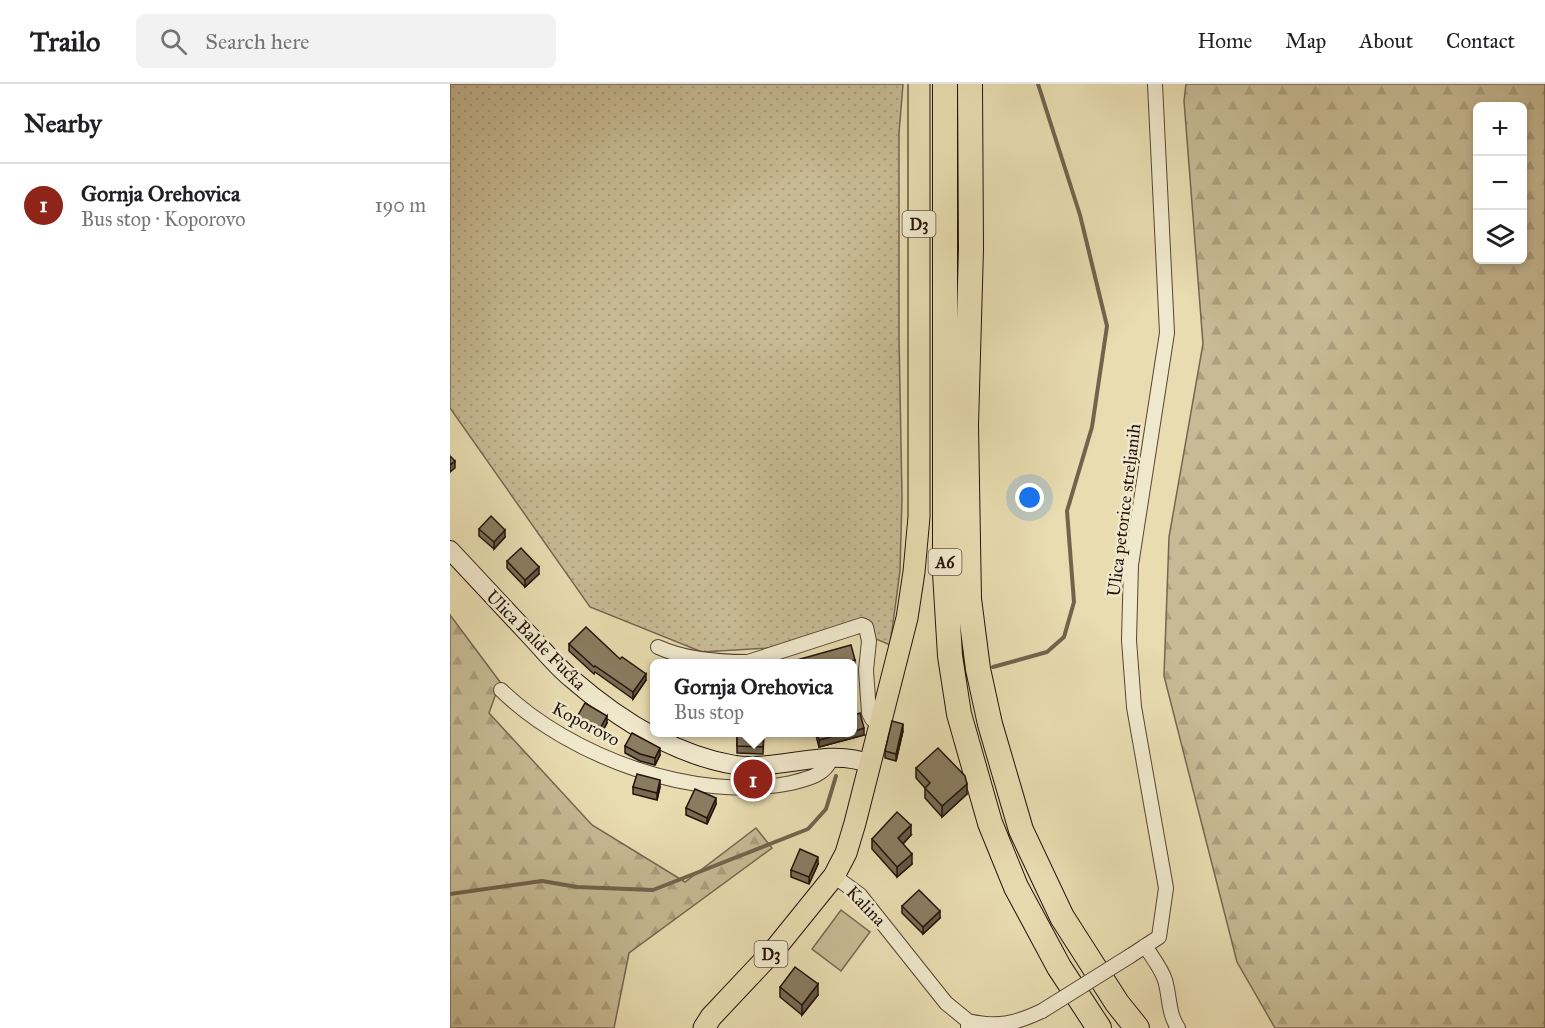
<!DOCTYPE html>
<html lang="en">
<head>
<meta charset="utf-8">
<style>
  body { margin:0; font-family:"IM FELL Great Primer",serif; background:#f2f2f2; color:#202124 }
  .controls { position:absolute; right:18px; top:18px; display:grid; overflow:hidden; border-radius:9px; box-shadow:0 3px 9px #0003 }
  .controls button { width:54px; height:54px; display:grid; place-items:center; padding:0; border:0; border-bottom:2px solid #e0e0e0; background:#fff; color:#202124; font:30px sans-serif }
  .you { position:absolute; left:580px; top:414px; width:21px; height:21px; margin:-15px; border:4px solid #fff; border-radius:50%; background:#1a73e8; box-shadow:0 0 0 9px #1a73e833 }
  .badge { display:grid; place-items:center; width:39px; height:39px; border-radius:50%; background:#8f2418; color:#fff; font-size:20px; font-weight:700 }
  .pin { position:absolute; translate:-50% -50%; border:3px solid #fff; box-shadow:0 2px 6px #0006 }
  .popup { position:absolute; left:200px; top:575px; width:207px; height:78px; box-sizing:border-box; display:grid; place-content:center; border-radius:9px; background:#fff; filter:drop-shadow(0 2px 4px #0005); font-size:20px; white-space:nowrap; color:#757577 }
  .popup b { font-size:22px; color:#202124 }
  .popup::after { content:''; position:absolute; left:50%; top:100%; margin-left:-12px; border:12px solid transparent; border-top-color:#fff }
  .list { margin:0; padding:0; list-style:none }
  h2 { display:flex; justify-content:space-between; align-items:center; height:78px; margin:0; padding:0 24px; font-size:26px }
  h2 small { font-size:20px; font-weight:400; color:#757577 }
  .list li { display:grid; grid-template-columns:39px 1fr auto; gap:18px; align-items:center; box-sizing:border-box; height:84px; padding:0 24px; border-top:2px solid #e0e0e0 }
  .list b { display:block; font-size:22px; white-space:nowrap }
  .list p { margin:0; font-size:20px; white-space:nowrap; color:#757577 }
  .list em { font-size:20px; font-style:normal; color:#757577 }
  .icon { flex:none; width:33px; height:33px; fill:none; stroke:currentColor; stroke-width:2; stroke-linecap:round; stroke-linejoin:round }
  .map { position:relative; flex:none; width:1095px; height:944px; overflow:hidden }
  header { display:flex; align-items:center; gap:36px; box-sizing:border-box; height:84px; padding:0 30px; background:#fff; border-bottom:2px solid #e0e0e0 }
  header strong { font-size:28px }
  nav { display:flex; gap:33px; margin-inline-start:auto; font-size:21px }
  .search { width:420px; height:54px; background:#f2f2f2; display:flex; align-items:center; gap:15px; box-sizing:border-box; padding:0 21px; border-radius:9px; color:#757577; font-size:22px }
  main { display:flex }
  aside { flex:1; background:#fff }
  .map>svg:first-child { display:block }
  .grass { fill:url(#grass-dots); stroke:#766650; stroke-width:1.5 }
  .forest { fill:url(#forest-firs); stroke:#766650; stroke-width:1.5; fill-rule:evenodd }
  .green { fill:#c7ba94; stroke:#766650; stroke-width:1.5 }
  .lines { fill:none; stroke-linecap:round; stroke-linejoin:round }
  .stream { stroke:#72634d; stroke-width:4 }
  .street-casing { stroke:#564535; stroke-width:16 }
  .secondary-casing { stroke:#25130c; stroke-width:20 }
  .primary-casing { stroke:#25130c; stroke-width:23 }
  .highway-casing { stroke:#25130c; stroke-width:26 }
  .street { stroke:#f0e8cc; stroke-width:14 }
  .secondary { stroke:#f0e8cc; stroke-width:18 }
  .primary { stroke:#e8dcb0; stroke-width:21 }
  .highway { stroke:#e8dcb0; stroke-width:24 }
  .street-bridge-casing { stroke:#564535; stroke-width:16; stroke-linecap:butt }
  .street-bridge { stroke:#f0e8cc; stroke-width:14 }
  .wall { fill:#776b53; stroke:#25130c; stroke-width:1.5 }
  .shaded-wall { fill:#615744; stroke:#25130c; stroke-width:1.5 }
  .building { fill:#8a7c61; stroke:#25130c; stroke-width:1.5 }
  .labels { text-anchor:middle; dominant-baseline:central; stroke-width:5; stroke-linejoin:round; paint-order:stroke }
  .shield { fill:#f0e8cc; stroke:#625346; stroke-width:1.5 }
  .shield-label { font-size:16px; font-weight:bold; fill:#25130c }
  .street-label { font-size:18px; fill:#25130c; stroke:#f0e8cc }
</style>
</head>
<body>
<header>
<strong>Trailo</strong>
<div class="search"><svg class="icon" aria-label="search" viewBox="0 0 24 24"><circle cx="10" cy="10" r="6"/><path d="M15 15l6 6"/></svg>Search here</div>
<nav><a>Home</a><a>Map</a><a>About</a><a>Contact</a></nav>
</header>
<main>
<aside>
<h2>Nearby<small></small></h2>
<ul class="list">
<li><span class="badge">1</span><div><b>Gornja Orehovica</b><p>Bus stop · Koporovo</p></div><em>190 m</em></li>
</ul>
</aside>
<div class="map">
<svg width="1095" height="944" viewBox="0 0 1095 944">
  <defs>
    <pattern id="grass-dots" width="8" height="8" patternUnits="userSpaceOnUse" patternTransform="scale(1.5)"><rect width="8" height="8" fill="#c7ba94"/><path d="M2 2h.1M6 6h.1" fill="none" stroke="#ab9f7e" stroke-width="1.8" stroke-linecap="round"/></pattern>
    <pattern id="forest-firs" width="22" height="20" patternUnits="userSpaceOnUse" patternTransform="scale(1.5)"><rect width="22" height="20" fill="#c7ba94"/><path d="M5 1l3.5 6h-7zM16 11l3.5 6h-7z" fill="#ab9f7e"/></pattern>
  </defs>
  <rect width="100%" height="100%" fill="#e8dcb0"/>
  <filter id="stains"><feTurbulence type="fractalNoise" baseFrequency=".00333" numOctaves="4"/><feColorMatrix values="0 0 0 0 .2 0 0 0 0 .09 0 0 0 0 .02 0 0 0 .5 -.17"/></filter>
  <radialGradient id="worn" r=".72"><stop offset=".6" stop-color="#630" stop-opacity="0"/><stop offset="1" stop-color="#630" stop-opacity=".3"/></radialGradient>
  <!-- grass -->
  <path class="grass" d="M0,0h453l-4,49v205l3,160 -2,73 -10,74 -28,-12 -60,13 -100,6 -112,-45 -140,-199z"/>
  <!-- forest -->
  <path class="forest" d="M736,0h359v944h-270l-38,-66 -73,-286 5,-139 34,-193 -19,-243zM1028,22h44v154h-44z
    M0,531l50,67 -11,31 103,112 93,57 71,-54 16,20 -143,105 -15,75h-164z"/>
  <!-- green -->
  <path class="green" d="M391,826l29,22 -29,39 -29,-22z"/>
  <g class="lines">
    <!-- stream -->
    <path class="stream" d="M543,583l54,-15 17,-15 10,-35 -7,-91 25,-84 15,-101 -27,-111 -42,-131
      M0,810l92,-13 35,6 76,3 155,-61 18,-20 10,-33"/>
    <defs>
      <path id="street" d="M208,563c26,12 61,15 90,15l114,-37 4,2 3,14 -3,29 3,43 3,6 8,5
        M51,606c69,67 195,113 290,93 16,-4 35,-8 40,-25
        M384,792l26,19 86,108 22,18v7
        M695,862c7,11 16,22 20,34 5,17 3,33 13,48
        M680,872l29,-19 7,-49 -32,-181 -5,-67 2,-75 36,-232 -12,-249
        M518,937c30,7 46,3 74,-10"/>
      <path id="secondary" d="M0,466c28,30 56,60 84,90 12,13 24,28 38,39 46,40 103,76 163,86 44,6 94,-18 135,-1"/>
      <path id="primary" d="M254,944l7,-11 64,-68 59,-73 12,-23 9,-30 52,-205 7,-46 5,-55v-433"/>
      <path id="highway" d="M495,0v489l5,83 9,58 31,109 26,64 43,80 40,61
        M520,0l1,165 -5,176 3,174 9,70 12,55 31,106 41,87 55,86 20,25"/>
    </defs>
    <!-- street casing -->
    <use href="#street" class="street-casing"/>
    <!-- secondary casing -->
    <use href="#secondary" class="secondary-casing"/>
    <!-- primary casing -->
    <use href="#primary" class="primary-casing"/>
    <!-- highway casing -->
    <use href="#highway" class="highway-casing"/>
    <!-- street -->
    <use href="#street" class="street"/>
    <!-- secondary -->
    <use href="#secondary" class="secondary"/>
    <!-- primary -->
    <use href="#primary" class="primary"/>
    <!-- highway -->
    <use href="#highway" class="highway"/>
    <defs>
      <path id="street-bridge" d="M592,927l88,-55"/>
    </defs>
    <!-- street-bridge casing -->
    <use href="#street-bridge" class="street-bridge-casing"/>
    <!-- street-bridge -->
    <use href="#street-bridge" class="street-bridge"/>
  </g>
  <!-- wall -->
  <path class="wall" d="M29,445l26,8 -11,12 -15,-13z
    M57,477l32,13 -14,13 -18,-19z
    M119,560l77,36 -13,19 -38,-27 -1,2 -25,-23z
    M127,633l30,6 -8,14 -22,-13z
    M453,647l-7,30 -11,-3v-7z
    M287,648h27l-1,22 -26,-1z
    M365,648h37l12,3 -45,12z
    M175,662l35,9 -5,10 -15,-4 -15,-8z
    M466,684l51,26 -25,23 -17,-19v-10l-9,-10z
    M183,703h27l-3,13 -24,-6z
    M266,720l-9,20 -21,-9v-7z
    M461,751l-8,9 9,20 -15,13 -25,-28v-10z
    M368,780l-9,20 -18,-7v-7z
    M452,822l38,12 -17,16 -21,-21z
    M330,903l38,8 -16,20 -22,-18z"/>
  <!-- shaded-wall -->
  <path class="shaded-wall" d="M5,377v7l-5,4v-7z
    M55,446v7l-11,12v-7z
    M89,483v7l-14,13v-7z
    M405,576v7l-3,1v-5h-10z
    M196,590v6l-13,19v-7z
    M157,632v7l-8,14v-7z
    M453,640v7l-7,30v-7z
    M414,644v7l-45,12v-7l29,-8h4z
    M210,664v7l-5,10v-7z
    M210,696v7l-3,13v-7z
    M517,700v10l-25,23v-11z
    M266,714v6l-9,20v-6z
    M461,741v10l-13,14v-11z
    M462,770v10l-15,13v-10z
    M368,773v7l-9,20v-7z
    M490,827v7l-17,16v-7z
    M368,900v11l-16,20v-10z"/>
  <!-- building -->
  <path class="building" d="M0,372l5,5 -5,4z
    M41,432l14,14 -11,12 -15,-13z
    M71,464l18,19 -14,13 -18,-19z
    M136,543l34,32 2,-2 24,17 -13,18 -38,-26 -1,1 -25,-23z
    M401,561l4,15 -13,3h-56z
    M135,619l22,13 -8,14 -22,-13z
    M410,629l4,15 -12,4v-16z
    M442,637l11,3 -7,30 -11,-3z
    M287,648h27l-1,15 -26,-1z
    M367,648h31l-29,8z
    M182,649l28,15 -5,10 -15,-4 -15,-8z
    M488,664l27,28 2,8 -25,22 -17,-18 5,-5 -14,-15z
    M187,690l23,6 -3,13 -24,-6z
    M245,705l21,9 -9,20 -21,-10z
    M447,728l14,13 -13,13 14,16 -15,13 -25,-28z
    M350,765l18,8 -9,20 -18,-7z
    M469,806l21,21 -17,16 -21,-21z
    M345,883l23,17 -16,21 -22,-18z"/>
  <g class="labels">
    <!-- shield labels -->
    <g class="shield">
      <rect x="452.5" y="127" width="33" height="26" rx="4.5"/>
      <rect x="478.5" y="465" width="33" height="26" rx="4.5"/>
      <rect x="304.5" y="857" width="33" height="26" rx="4.5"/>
    </g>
    <g class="shield-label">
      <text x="469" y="140">D3</text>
      <text x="495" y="478">A6</text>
      <text x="321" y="870">D3</text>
    </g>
    <!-- street labels -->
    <g class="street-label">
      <text transform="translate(674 426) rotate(-83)">Ulica petorice streljanih</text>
      <text transform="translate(86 556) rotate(45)">Ulica Balde Fućka</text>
      <text transform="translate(136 640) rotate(28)">Koporovo</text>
      <text transform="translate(416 822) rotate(46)">Kalina</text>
    </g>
  </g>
  <rect width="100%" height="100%" filter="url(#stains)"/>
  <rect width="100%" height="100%" fill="url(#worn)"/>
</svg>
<div class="controls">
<button>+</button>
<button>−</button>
<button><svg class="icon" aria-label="layers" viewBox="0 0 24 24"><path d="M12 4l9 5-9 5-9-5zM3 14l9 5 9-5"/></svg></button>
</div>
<div class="you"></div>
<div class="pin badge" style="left:303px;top:695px">1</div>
<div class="popup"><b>Gornja Orehovica</b>Bus stop</div>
</div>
</main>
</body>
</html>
